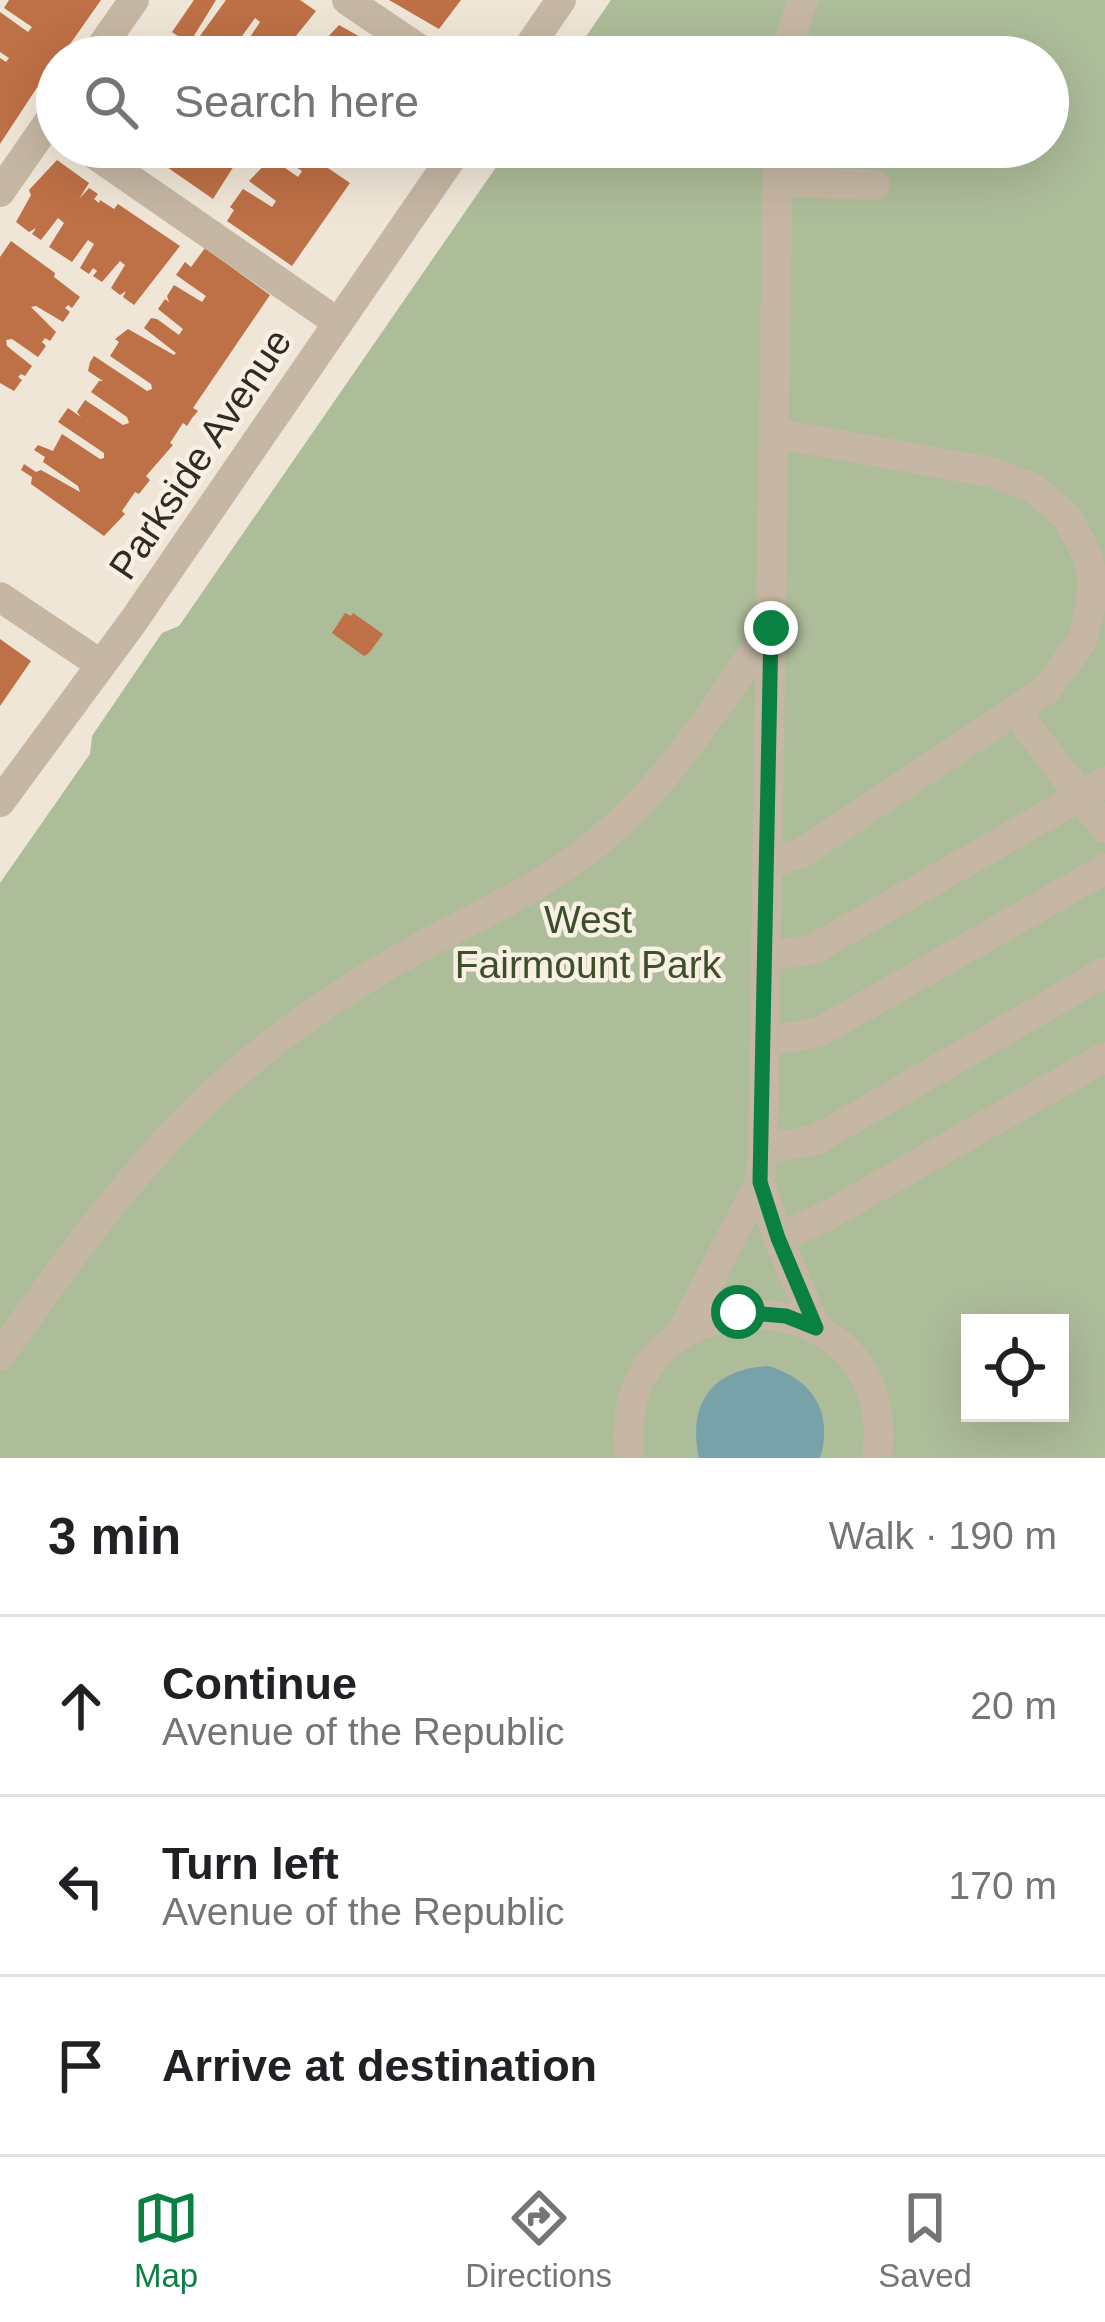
<!DOCTYPE html>
<html lang="en">
<head>
<meta charset="utf-8">
<style>
  body { margin:0; font-family:Helvetica,sans-serif; background:#f2f2f2; color:#202124 }
  .controls { position:absolute; right:36px; bottom:36px; display:grid; overflow:hidden; border-radius:0px; box-shadow:0 12px 48px #0002 }
  .controls button { width:108px; height:108px; display:grid; place-items:center; padding:0; border:0; border-bottom:3px solid #e0e0e0; background:#fff; color:#202124; font:60px sans-serif }
  .stop { position:absolute; width:36px; height:36px; margin:-27px; border:9px solid #0b8043; border-radius:50%; background:#fff }
  .stop.end { background:#0b8043; border-color:#fff; box-shadow:0 3px 12px #0008 }
  .list { margin:0; padding:0; list-style:none }
  h2 { display:flex; justify-content:space-between; align-items:center; height:156px; margin:0; padding:0 48px; font-size:51px }
  h2 small { font-size:39px; font-weight:400; color:#757577 }
  .list li { display:grid; grid-template-columns:78px 1fr auto; gap:36px; align-items:center; box-sizing:border-box; height:180px; padding:0 48px; border-top:3px solid #e0e0e0 }
  .list b { display:block; font-size:45px; white-space:nowrap }
  .list p { margin:0; font-size:39px; white-space:nowrap; color:#757577 }
  .list em { font-size:39px; font-style:normal; color:#757577 }
  .icon { flex:none; width:66px; height:66px; fill:none; stroke:currentColor; stroke-width:2; stroke-linecap:round; stroke-linejoin:round }
  .map { position:relative; flex:none; width:1105px; height:1458px; overflow:hidden }
  .search { position:absolute; background:#fff; box-shadow:0 12px 48px #0002; left:36px; right:36px; top:36px; height:132px; display:flex; align-items:center; gap:30px; box-sizing:border-box; padding:0 42px; border-radius:66px; color:#757577; font-size:45px }
  .sheet { height:696px; background:#fff }
  nav { display:flex; justify-content:space-around; align-items:center; box-sizing:border-box; height:168px; border-top:3px solid #e0e0e0; background:#fff; font-size:33px; color:#757577 }
  nav a { display:grid; justify-items:center; gap:6px }
  nav .on { color:#0b8043 }
  .map>svg:first-child { display:block }
  .green { fill:#adbc99; fill-rule:evenodd }
  .water { fill:#78a2aa }
  .building { fill:#be7046 }
  .lines { fill:none; stroke-linecap:round; stroke-linejoin:round }
  .minor { stroke:#c6b7a4; stroke-width:30 }
  .route { stroke:#0b8043; stroke-width:15 }
  .labels { text-anchor:middle; dominant-baseline:central; stroke-width:9; stroke-linejoin:round; paint-order:stroke }
  .street-label { font-size:39px; fill:#322a25; stroke:#f7f0e3 }
  .park-label { font-size:39px; fill:#3d4e2b; stroke:#f7f0e3 }
</style>
</head>
<body>
<div class="map">
<svg width="1105" height="1458" viewBox="0 0 1105 1458">
  <rect width="100%" height="100%" fill="#efe6d7"/>
  <!-- green -->
  <path class="green" d="M611,0h494v1458h-1105v-575l90,-129 2,-18 70,-103 17,-7 331,-479h538v-90h-476zM970,1323h90v90h-90z"/>
  <!-- water -->
  <path class="water" d="M768,1366c44,13 66,46 52,92h-121c-12,-54 13,-89 69,-92z"/>
  <!-- building -->
  <path class="building" d="M9,0h92l-40,57h-4l-57,87v-86l6,4 3,-4 -9,-6v-40l28,20 4,-5 -28,-19z
    M194,0h22l-27,44 -17,-12z
    M226,0h74l16,11 -37,46h-42l23,-35 -5,-4 -28,39h-6l-8,-6 1,-7 -4,5 -13,-9z
    M389,0h72l-22,29z
    M339,25l39,22 -3,5 8,5 -71,-3 -2,-4 8,-11 19,11 -11,-11z
    M138,147h108l-33,52z
    M303,151l47,32 -58,83 -65,-45 7,-11 -4,-3 13,-18 29,18 4,-6 -27,-20 22,-23 27,19 4,-6 -9,-6z
    M57,160l32,23 -10,16 10,-11 9,6 -4,5 5,4 1,-3 14,9 4,-5 62,42 -46,59 -11,-8 3,-6 -6,4 -9,-7 14,-23 -5,-4 -18,21 -9,-6 4,-5 -4,-3 -4,6 -9,-6 14,-24 -6,-4 -16,22 -23,-15 15,-24 -6,-5 -17,22 -9,-6 4,-6 -7,4 -13,-10 15,-27 -2,-5z
    M11,241l44,32 -1,4 26,20 -8,11 -4,-3 -3,3 5,4 -7,10 -27,-16 -5,1 25,25 -6,9 -5,-3 -3,4 4,4 -8,11 -26,-18 -6,1 1,6 25,20 -7,10 -4,-2 -3,3 4,3 -8,11 -14,-8v-126z
    M205,248l65,47 -77,113 5,3 -6,7 -5,8 -4,-3 -13,20 3,2 -27,31 4,4 -11,14 -4,-2 -13,19 3,3 -21,22 -73,-52 1,-7 -11,-7 3,-6 12,8 5,-2 39,22 -2,-6 -35,-24 2,-5 -11,-7 4,-5 15,6 9,-17 38,25 4,-1v-5l-46,-31 10,-14 13,9 -4,-5 8,-12 38,25 6,-2 -2,-6 -36,-25 8,-11h4l-15,-10 2,-9 4,-6 53,35 5,-2 -1,-5 -41,-28 9,-14 -4,-3 13,-10 46,26 2,-2 -32,-25 7,-10 6,1 22,16 4,-6 -25,-20 7,-10 4,3 -2,-6 7,-11 28,17 4,-6 -30,-21 9,-13 6,5z
    M345,613l6,3 2,-3 30,21 -14,19 -5,3 -32,-23z
    M0,639l31,22 -31,45z"/>
  <g class="lines">
    <!-- minor -->
    <path class="minor" d="M347,0l84,57
      M94,57l40,-57
      M522,57l39,-57
      M784,57l19,-57
      M84,147l253,175
      M777,182l98,3
      M0,192l57,-82
      M0,597l100,67
      M1015,711l90,117
      M0,802l132,-179 327,-476
      M768,864l35,-12 243,-162 36,-49 9,-37 1,-24 -4,-24 -21,-39 -34,-29 -38,-15 -221,-40
      M766,957l48,-8 291,-167
      M765,1042l54,-10 286,-163
      M763,1149l53,-9 289,-168
      M760,1182l18,56 38,90
      M778,1238l45,-20 282,-161
      M680,1336l80,-154 3,-33 15,-1002
      M0,1356c77,-111 155,-218 260,-303 50,-40 104,-75 160,-106 62,-33 125,-61 180,-107 71,-58 118,-138 171,-212
      M630,1458c-26,-191 273,-192 247,0"/>
  </g>
  <g class="lines">
    <!-- route -->
    <path class="route" d="M738,1312l48,4 30,12 -38,-90 -18,-56 11,-554"/>
  </g>
  <g class="labels">
    <!-- street labels -->
    <g class="street-label">
      <text transform="translate(200 454) rotate(-56)">Parkside Avenue</text>
    </g>
    <!-- park labels -->
    <g class="park-label">
      <text x="588" y="919">West<tspan x="588" dy="45">Fairmount Park</tspan></text>
    </g>
  </g>
</svg>
<div class="controls">
<button><svg class="icon" aria-label="locate" viewBox="0 0 24 24"><circle cx="12" cy="12" r="6"/><path d="M12 2v4M12 18v4M2 12h4M18 12h4"/></svg></button>
</div>
<div class="stop" style="left:738px;top:1312px"></div>
<div class="stop end" style="left:771px;top:628px"></div>
<div class="search"><svg class="icon" aria-label="search" viewBox="0 0 24 24"><circle cx="10" cy="10" r="6"/><path d="M15 15l6 6"/></svg>Search here</div>
</div>
<section class="sheet">
<h2>3 min<small>Walk · 190 m</small></h2>
<ul class="list">
<li><svg class="icon" aria-label="ahead" viewBox="0 0 24 24"><path d="M12 20V5M6 11l6-6 6 6"/></svg><div><b>Continue</b><p>Avenue of the Republic</p></div><em>20 m</em></li>
<li><svg class="icon" aria-label="left" viewBox="0 0 24 24"><path d="M17 20v-9H6M10 6l-5 5 5 5"/></svg><div><b>Turn left</b><p>Avenue of the Republic</p></div><em>170 m</em></li>
<li><svg class="icon" aria-label="arrive" viewBox="0 0 24 24"><path d="M6 21V4h12l-3 4 3 4H6"/></svg><div><b>Arrive at destination</b></div></li>
</ul>
</section>
<nav>
<a class="on"><svg class="icon" aria-label="map" viewBox="0 0 24 24"><path d="M3 6l6-2 6 2 6-2v14l-6 2-6-2-6 2zM9 4v14M15 6v14"/></svg>Map</a>
<a><svg class="icon" aria-label="directions" viewBox="0 0 24 24"><path d="M12 3l9 9-9 9-9-9zM9 14v-3h6M13 9l2 2-2 2"/></svg>Directions</a>
<a><svg class="icon" aria-label="saved" viewBox="0 0 24 24"><path d="M7 4h10v16l-5-4-5 4z"/></svg>Saved</a>
</nav>
</body>
</html>
